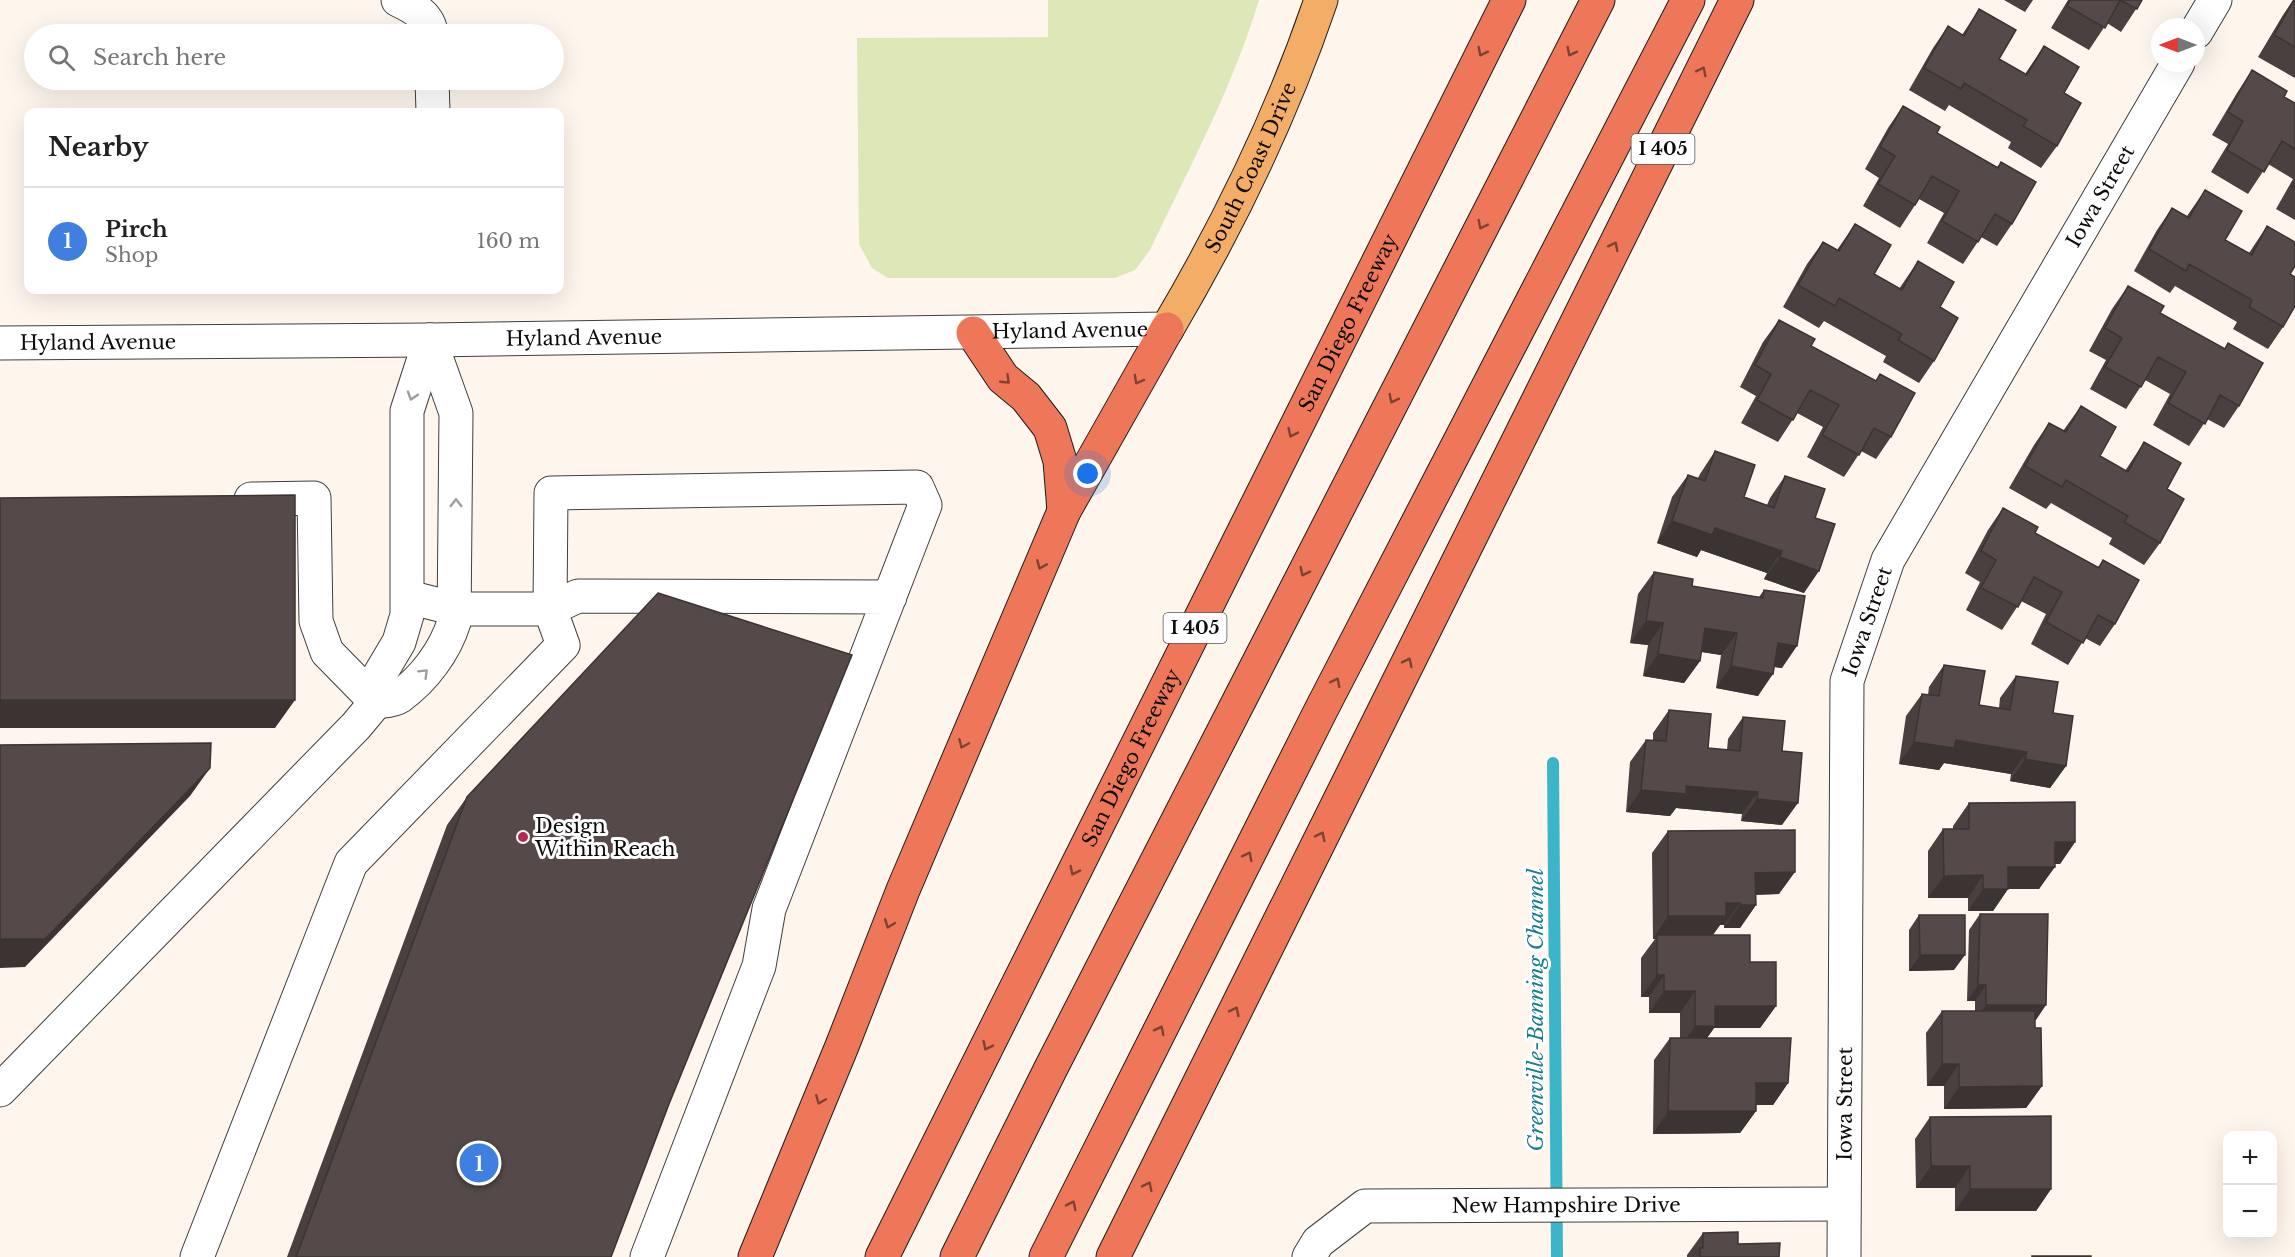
<!DOCTYPE html>
<html lang="en">
<head>
<meta charset="utf-8">
<style>
  body { margin:0; font-family:"Libre Baskerville",serif; background:#f6f6f6; color:#222 }
  .controls { position:absolute; right:18px; bottom:18px; display:grid; overflow:hidden; border-radius:12px; box-shadow:0 6px 24px #0002 }
  .controls button { width:54px; height:54px; display:grid; place-items:center; padding:0; border:0; border-bottom:2px solid #e0e0e0; background:#fff; color:#222; font:30px sans-serif }
  .compass { position:absolute; left:2151px; top:18px; width:54px; height:54px; border-radius:50%; background:#fff; box-shadow:0 6px 24px #0002; rotate:270deg }
  .you { position:absolute; left:1088px; top:474px; width:21px; height:21px; margin:-15px; border:4px solid #fff; border-radius:50%; background:#1a73e8; box-shadow:0 0 0 9px #1a73e833 }
  .badge { display:grid; place-items:center; width:39px; height:39px; border-radius:50%; background:#0f766e; color:#fff; font-size:20px; font-weight:700 }
  .pin { position:absolute; translate:-50% -50%; border:3px solid #fff; box-shadow:0 2px 6px #0006 }
  .list { margin:0; padding:0; list-style:none }
  h2 { display:flex; justify-content:space-between; align-items:center; height:78px; margin:0; padding:0 24px; font-size:26px }
  h2 small { font-size:20px; font-weight:400; color:#767676 }
  .list li { display:grid; grid-template-columns:39px 1fr auto; gap:18px; align-items:center; box-sizing:border-box; height:108px; padding:0 24px; border-top:2px solid #e0e0e0 }
  .list b { display:block; font-size:22px; white-space:nowrap }
  .list p { margin:0; font-size:20px; white-space:nowrap; color:#767676 }
  .list em { font-size:20px; font-style:normal; color:#767676 }
  .icon { flex:none; width:33px; height:33px; fill:none; stroke:currentColor; stroke-width:2; stroke-linecap:round; stroke-linejoin:round }
  .map { position:relative; flex:none; width:2295px; height:1257px; overflow:hidden }
  .search { position:absolute; background:#fff; box-shadow:0 6px 24px #0002; left:24px; top:24px; width:540px; height:66px; display:flex; align-items:center; gap:15px; box-sizing:border-box; padding:0 21px; border-radius:33px; color:#767676; font-size:22px }
  .panel { position:absolute; background:#fff; box-shadow:0 6px 24px #0002; left:24px; top:108px; width:540px; height:186px; border-radius:12px }
  .map>svg:first-child { display:block }
  .green { fill:#dde7b7 }
  .lines { fill:none; stroke-linecap:round; stroke-linejoin:round }
  .stream { stroke:#3cb5c8; stroke-width:12 }
  .minor-casing { stroke:#3f3f3f; stroke-width:35 }
  .major-casing { stroke:#1d1d1d; stroke-width:35 }
  .highway-casing { stroke:#1d1d1d; stroke-width:35 }
  .minor { stroke:#fff; stroke-width:33 }
  .major { stroke:#f4ad67; stroke-width:33 }
  .highway { stroke:#ef7759; stroke-width:33 }
  .wall { fill:#49403f }
  .shaded-wall { fill:#3c3433 }
  .building { fill:#554a49; stroke:#3c3433; stroke-width:1.5 }
  .oneway { stroke:#7e4232 }
  .oneway2 { stroke:#9e9e9e }
  .poi-dot { fill:#b72955; stroke:#fff; stroke-width:2 }
  .labels { text-anchor:middle; dominant-baseline:central; stroke-width:6; stroke-linejoin:round; paint-order:stroke }
  .shield { fill:#fff; stroke:#555; stroke-width:1.5 }
  .shield-label { font-size:18px; font-weight:bold; fill:#0c0c0c }
  .street-label { font-size:20px; fill:#0c0c0c; stroke:#fff }
  .poi-label { font-size:20px; fill:#0c0c0c; stroke:#fff; text-anchor:start }
  .water-label { font-size:21px; font-style:italic; fill:#1a7d92; stroke:#fff }
</style>
</head>
<body>
<div class="map">
<svg width="2295" height="1257" viewBox="0 0 2295 1257">
  <rect width="100%" height="100%" fill="#fef6ec"/>
  <!-- green -->
  <path class="green" d="M1048,0h211c-26,87 -70,168 -109,250l-15,20 -20,8h-227l-16,-10 -13,-24 -2,-206 191,-1z"/>
  <g class="lines">
    <!-- stream -->
    <path class="stream" d="M1553,763l4,494"/>
    <defs>
      <g id="minor">
        <path d="M398,0c15,7 32,16 33,34"/>
        <path d="M2196,32l19,-32"/>
        <path d="M432,80l1,32"/>
        <path id="s1" d="M0,343l430,-3 737,-11"/>
        <path d="M251,499l63,-1 2,123 11,31 49,50"/>
        <path d="M376,702c7,-1 17,-1 23,-5 25,-18 46,-46 55,-75l2,-209 -26,-73"/>
        <path d="M0,1090l356,-364 20,-24 4,-28 19,-32 8,-27v-204l23,-71"/>
        <path d="M197,1257l154,-394 212,-218 -13,-36h-94l-48,-12"/>
        <path d="M647,1257l112,-291 10,-57 156,-404 -8,-18 -366,6 -1,116 28,-13 312,1"/>
        <path id="s2" d="M1309,1257l9,-15 47,-36 478,-2"/>
        <path id="s3" d="M1844,1257l3,-576 41,-121 290,-497"/>
      </g>
      <g id="major">
        <path id="s4" d="M1167,329c62,-105 115,-214 154,-329"/>
      </g>
      <g id="highway">
        <path d="M973,333l30,45 23,19 24,31 10,33 4,50"/>
        <path d="M755,1257l87,-211 61,-156 161,-379 103,-182"/>
        <path id="s5" d="M882,1257l627,-1257"/>
        <path d="M957,1257l94,-189 547,-1068"/>
        <path d="M1046,1257l275,-547 367,-710"/>
        <path d="M1113,1257l624,-1257"/>
      </g>
    </defs>
    <!-- minor casing -->
    <use href="#minor" class="minor-casing"/>
    <!-- major casing -->
    <use href="#major" class="major-casing"/>
    <!-- highway casing -->
    <use href="#highway" class="highway-casing"/>
    <!-- minor -->
    <use href="#minor" class="minor"/>
    <!-- major -->
    <use href="#major" class="major"/>
    <!-- highway -->
    <use href="#highway" class="highway"/>
  </g>
  <!-- wall -->
  <path class="wall" d="M2004,0h29l-8,12z
    M2068,0h74l-21,32 -14,-9 -18,27 -38,-22z
    M2293,0h2v78l-37,-21 25,-42z
    M1979,9l20,50 26,15 19,-28 20,47 -7,53 -16,22 -33,-20 3,-6 -62,-37 -4,6 -36,-21 24,-42 15,-22 14,9z
    M2252,70l32,27 11,6v117l-19,-11 17,-30 -25,-15 -20,30 -37,-22 17,-28 -16,-9 25,-42z
    M1903,106l34,27 60,34 4,-5 11,62 -15,22 -16,-9 -18,27 -36,-21 17,-30 -25,-14 -19,29 -37,-22 16,-28 -14,-9 23,-41z
    M2205,190l20,50 24,13 18,-27 23,48 -7,53 -15,22 -35,-20 4,-7 -62,-36 -5,7 -36,-22 23,-41 15,-22 15,8z
    M1855,224l19,50 25,15 19,-28 22,46 -6,54 -15,22 -36,-21 3,-6 -62,-35 -5,7 -36,-21 24,-43 16,-22 14,8z
    M2128,286l32,27 64,36 4,-6 11,63 -15,22 -17,-9 -18,27 -36,-21 17,-31 -25,-14 -19,29 -36,-20 16,-29 -17,-9 23,-42z
    M1779,320l32,26 65,35 4,-7 11,63 -15,22 -15,-8 -17,26 -37,-20 16,-30 -26,-14 -19,29 -37,-19 15,-27 -16,-9 23,-45z
    M2081,406l19,50 25,15 19,-29 23,47 -7,54 -16,22 -35,-21 3,-6 -61,-35 -5,6 -37,-21 25,-43 15,-22 14,8z
    M1715,451l29,46 23,8 3,-7 15,-22 30,42 -11,75 -40,-14 3,-6 -66,-23 -4,7 -40,-14 15,-46 16,-22 10,3 2,-4z
    M2003,508l32,25 63,34 5,-7 12,64 -15,22 -15,-8 -17,27 -37,-21 15,-30 -25,-13 -19,29 -36,-20 14,-28 -15,-9 23,-43z
    M1654,572l38,14 67,11 5,-7 18,78 -8,-1 -16,29 -42,-8 5,-33 -20,-3 -1,9 -16,22 -41,-7 5,-31 -18,-2 8,-49z
    M1944,665l35,40 20,3 1,-10 16,-22 37,37 13,53 -16,22 -40,-7 1,-7 -67,-11 -5,7 -40,-6 7,-48 16,-22 6,1 1,-8z
    M1669,710l39,38 19,2 1,-11 15,-22 39,34v74l-41,-4 1,-7 -66,-6 -6,8 -44,-4 4,-50 16,-22h7v-7z
    M467,797l202,307 -58,153h-324l160,-432z
    M1969,803l106,39 -15,22h-5l-16,25h-31l-15,22h-25v-13h-40v-47l15,-22h10v-3z
    M1668,831l111,63 -24,1 1,10 -16,23h-16v-3h-4l-8,10 38,27 26,44 -16,22h-46l-7,10 81,45 -15,22h-17v6l-16,22 -87,1 1,-74 16,-22h10v-25h-31v-16h-8v-39l14,-19h-2l-1,-86z
    M1980,914l56,106h-1v8l7,58 -16,22 -82,1v-23h-17l-1,-53 16,-22h33v-10h-8l2,-71z
    M1919,915l35,55 -45,1v-41z
    M1930,1117l121,72 -15,22h-81v-23h-39l-1,-49z
    M1703,1233l35,11 41,13h-92v-2z"/>
  <!-- shaded-wall -->
  <path class="shaded-wall" d="M1672,521l43,7 67,23 -15,22 -66,-23 -4,7 -40,-14z
    M1780,557l39,14 -15,22 -40,-14z
    M1646,621l17,2 -15,22 -18,-2z
    M1705,628l32,5 -16,22 -31,-5z
    M1778,643l19,3 -15,22 -19,-3z
    M1658,654l42,7 -16,22 -41,-7z
    M1731,666l42,8 -15,22 -42,-8z
    M0,700h295l-20,28h-275z
    M1956,740l71,12 -16,22 -67,-11 -5,7 -40,-6 15,-22z
    M2025,759l41,7 -16,22 -40,-7z
    M210,768l-20,28 -165,171 -25,1v-29z
    M1686,786l72,6 -16,22 -66,-6 -6,8 -44,-4 15,-22z
    M1757,799l41,4 -16,22 -41,-4z
    M2055,842h20l-15,22h-21z
    M2008,867h47l-16,22h-31l-15,22h-25l15,-22z
    M1795,872l-16,22 -39,1 15,-22z
    M1983,875l-15,23h-40l16,-22z
    M1726,903h14l-16,22h-4l-9,13 -54,-3 -2,4h-2l15,-23z
    M1740,905h16l-16,23h-16z
    M1920,955h45l-11,15 -45,1z
    M1657,975h7l-15,22h-8z
    M1978,985h8l-11,16h-8z
    M1664,991h31l-15,22h-31z
    M1986,1005h60l-10,15 -61,1z
    M1715,1006h61l-16,22h-46l-14,20h-20l15,-22z
    M1942,1064h17l-15,22h-17z
    M1756,1083h32l-15,22h-33z
    M2042,1086l-16,22 -82,1 15,-22z
    M1668,1111h88l-16,22 -87,1z
    M1931,1166h39l-15,22h-39z
    M1970,1189h81l-15,22h-81z"/>
  <!-- building -->
  <path class="building" d="M2070,0h50l-15,28 -38,-22z
    M2120,0h22l-5,9z
    M2294,0h1v47l-21,-12z
    M1979,9l37,21 -17,29 28,16 17,-29 35,21 -15,26 17,10 -24,43 -34,-20 4,-6 -63,-37 -3,6 -37,-21 24,-42 16,10z
    M2252,70l35,21 -3,6 11,6v46l-13,-8 -18,31 -37,-22 16,-29 -15,-9z
    M1903,106l37,21 -3,6 61,35 3,-6 35,20 -24,42 -17,-10 -17,28 -36,-21 17,-30 -27,-15 -17,29 -37,-21 17,-28 -15,-9z
    M2295,181v7l-3,-1z
    M2205,190l37,21 -17,29 27,15 15,-29 28,16v24l-5,8 5,3v29l-12,21 -34,-20 3,-7 -63,-36 -3,7 -37,-22 23,-41 17,10z
    M1855,224l36,21 -17,29 28,16 16,-29 36,21 -14,25 18,11 -24,43 -36,-21 4,-6 -63,-36 -4,8 -37,-21 25,-43 16,9z
    M2128,286l36,20 -4,7 65,36 3,-6 35,20 -24,43 -19,-11 -15,29 -37,-21 18,-31 -28,-15 -17,30 -36,-20 17,-29 -17,-10z
    M1779,320l36,19 -4,7 65,35 4,-7 35,19 -24,44 -17,-9 -15,27 -37,-20 17,-30 -29,-15 -17,30 -36,-20 14,-26 -16,-9z
    M2081,406l35,21 -16,29 28,16 16,-30 37,21 -14,26 17,10 -24,44 -36,-21 4,-6 -62,-36 -4,7 -37,-21 24,-43 17,9z
    M1715,451l40,14 -11,32 30,11 11,-32 40,13 -10,29 20,6 -16,47 -39,-14 2,-6 -67,-23 -3,7 -40,-14 16,-46 17,6z
    M295,495v205h-295v-202z
    M2003,508l35,19 -3,6 64,35 4,-8 36,20 -24,44 -17,-9 -15,28 -37,-21 16,-30 -28,-15 -16,30 -37,-19 15,-28 -15,-9z
    M1654,572l39,7 -1,7 71,12 1,-8 41,6 -8,50 -19,-3 -5,31 -42,-8 6,-33 -32,-5 -5,33 -42,-7 5,-31 -17,-2z
    M658,593l194,62 -183,449 -58,153h-315l171,-460z
    M1944,665l41,6 -6,34 31,5 6,-34 42,6 -5,31 20,3 -7,50 -41,-7 2,-7 -71,-12 -2,8 -40,-6 8,-48 17,2z
    M1669,710l42,4 -3,34 32,3 3,-34 42,4 -3,30 20,2 -4,50 -41,-4 1,-7 -72,-6v8l-45,-4 5,-50 20,1z
    M211,743l-1,25 -165,171h-45v-194z
    M2075,802v40h-20v25h-47v22h-25v-14l-39,1 -1,-47h26v-26z
    M1795,830v42l-40,1 1,32h-16v-2h-14v13h-58v-85z
    M1980,914h68l-2,91h-60v-20h-8z
    M1919,915h46v40h-45z
    M1657,935h93v27h26v44h-61v20h-20v-35h-31v-16h-7z
    M1942,1011h93v17h6l1,58 -83,1v-23h-17z
    M1670,1038h121l-3,45h-32v28h-88z
    M2051,1116v73h-81v-23h-39l-1,-49z
    M1738,1232v12l42,-1 -1,14h-79v-9h3v-15z
    M2032,1256h59v1h-59z"/>
  <!-- one-way arrows -->
  <defs><path id="oneway-chevron" d="M-2-3.5L2.5 0L-2 3.5" fill="none" stroke-width="1.6" stroke-linecap="round" stroke-linejoin="round" transform="scale(1.5)"/></defs>
  <g class="oneway">
    <use href="#oneway-chevron" transform="translate(1482 52) rotate(117)"/>
    <use href="#oneway-chevron" transform="translate(1571 52) rotate(117)"/>
    <use href="#oneway-chevron" transform="translate(1702 71) rotate(-63)"/>
    <use href="#oneway-chevron" transform="translate(1482 225) rotate(117)"/>
    <use href="#oneway-chevron" transform="translate(1614 246) rotate(-63)"/>
    <use href="#oneway-chevron" transform="translate(1006 380) rotate(44)"/>
    <use href="#oneway-chevron" transform="translate(1138 380) rotate(119)"/>
    <use href="#oneway-chevron" transform="translate(1393 399) rotate(117)"/>
    <use href="#oneway-chevron" transform="translate(1292 433) rotate(116)"/>
    <use href="#oneway-chevron" transform="translate(1041 565) rotate(113)"/>
    <use href="#oneway-chevron" transform="translate(1304 572) rotate(117)"/>
    <use href="#oneway-chevron" transform="translate(1408 662) rotate(-64)"/>
    <use href="#oneway-chevron" transform="translate(1336 682) rotate(-63)"/>
    <use href="#oneway-chevron" transform="translate(963 744) rotate(113)"/>
    <use href="#oneway-chevron" transform="translate(1321 836) rotate(-64)"/>
    <use href="#oneway-chevron" transform="translate(1248 856) rotate(-63)"/>
    <use href="#oneway-chevron" transform="translate(1074 871) rotate(116)"/>
    <use href="#oneway-chevron" transform="translate(889 924) rotate(111)"/>
    <use href="#oneway-chevron" transform="translate(1235 1011) rotate(-64)"/>
    <use href="#oneway-chevron" transform="translate(1160 1030) rotate(-63)"/>
    <use href="#oneway-chevron" transform="translate(987 1046) rotate(116)"/>
    <use href="#oneway-chevron" transform="translate(820 1100) rotate(112)"/>
    <use href="#oneway-chevron" transform="translate(1148 1186) rotate(-64)"/>
    <use href="#oneway-chevron" transform="translate(1072 1205) rotate(-64)"/>
  </g>
  <g class="oneway2">
    <use href="#oneway-chevron" transform="translate(412 396) rotate(108)"/>
    <use href="#oneway-chevron" transform="translate(456 503) rotate(-90)"/>
    <use href="#oneway-chevron" transform="translate(424 673) rotate(-45)"/>
  </g>
  <!-- markers -->
  <circle class="poi-dot" cx="523" cy="837" r="6"/>
  <g class="labels">
    <!-- shield labels -->
    <g class="shield">
      <rect x="1631.5" y="134" width="63" height="30" rx="4.5"/>
      <rect x="1163.5" y="613" width="63" height="30" rx="4.5"/>
    </g>
    <g class="shield-label">
      <text x="1663" y="149">I 405</text>
      <text x="1195" y="628">I 405</text>
    </g>
    <!-- street labels -->
    <g class="street-label">
      <text stroke="none"><textPath href="#s4" startOffset="182">South Coast Drive</textPath></text>
      <text stroke="none"><textPath href="#s3" startOffset="1125">Iowa Street</textPath></text>
      <text stroke="none"><textPath href="#s5" startOffset="1044">San Diego Freeway</textPath></text>
      <text stroke="none"><textPath href="#s1" startOffset="1070">Hyland Avenue</textPath></text>
      <text stroke="none"><textPath href="#s1" startOffset="584">Hyland Avenue</textPath></text>
      <text stroke="none"><textPath href="#s1" startOffset="98">Hyland Avenue</textPath></text>
      <text stroke="none"><textPath href="#s3" startOffset="639">Iowa Street</textPath></text>
      <text stroke="none"><textPath href="#s5" startOffset="558">San Diego Freeway</textPath></text>
      <text stroke="none"><textPath href="#s3" startOffset="153">Iowa Street</textPath></text>
      <text stroke="none"><textPath href="#s2" startOffset="278">New Hampshire Drive</textPath></text>
    </g>
    <!-- poi labels -->
    <g class="poi-label">
      <text x="535" y="826">Design<tspan x="535" dy="23">Within Reach</tspan></text>
    </g>
    <!-- water labels -->
    <g class="water-label">
      <text transform="translate(1536 1010) rotate(-90)">Greenville-Banning Channel</text>
    </g>
  </g>
</svg>
<div class="controls">
<button>+</button>
<button>−</button>
</div>
<svg class="compass" viewBox="-18 -18 36 36"><path d="M0-13l5 13h-10z" fill="#e53935"/><path d="M0 13l5-13h-10z" fill="#767676"/></svg>
<div class="you"></div>
<div class="pin badge" style="left:479px;top:1163px;background:#3f7fe0">1</div>
<div class="search"><svg class="icon" aria-label="search" viewBox="0 0 24 24"><circle cx="10" cy="10" r="6"/><path d="M15 15l6 6"/></svg>Search here</div>
<section class="panel">
<h2>Nearby<small></small></h2>
<ul class="list">
<li><span class="badge" style="background:#3f7fe0">1</span><div><b>Pirch</b><p>Shop</p></div><em>160 m</em></li>
</ul>
</section>
</div>
</body>
</html>
